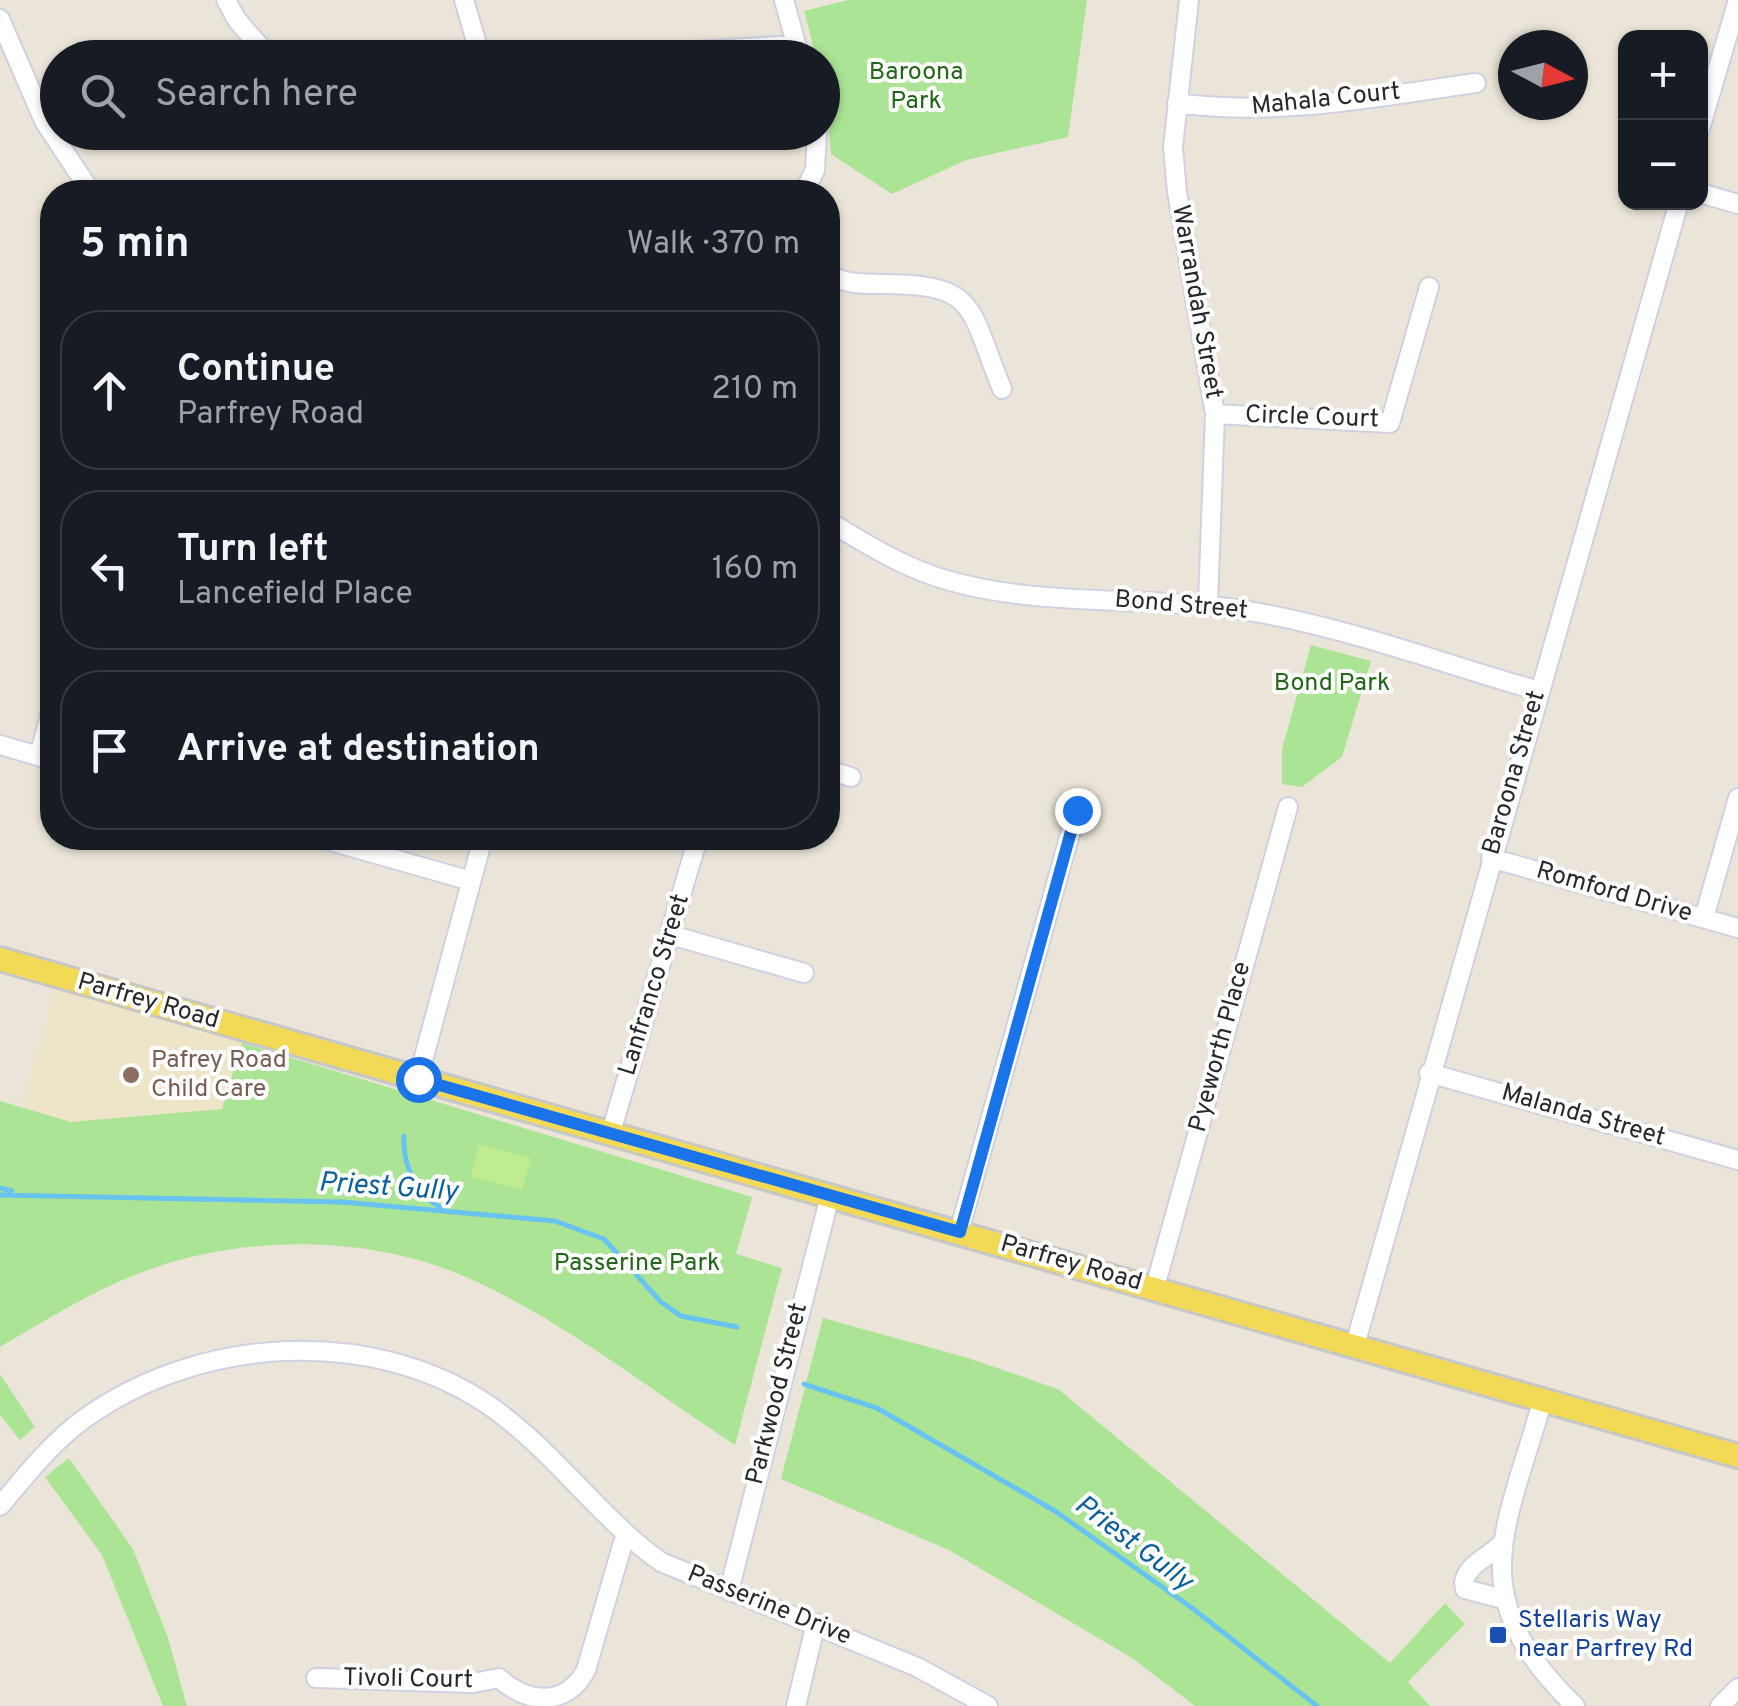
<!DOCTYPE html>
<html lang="en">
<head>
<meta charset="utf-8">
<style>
  body { margin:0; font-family:Overpass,sans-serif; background:#20242c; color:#f1f3f6 }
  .controls { position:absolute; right:30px; top:30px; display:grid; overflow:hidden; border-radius:20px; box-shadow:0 2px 8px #0004 }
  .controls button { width:90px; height:90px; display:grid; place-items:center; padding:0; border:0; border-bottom:2px solid #363941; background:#171b24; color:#f1f3f6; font:50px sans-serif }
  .compass { position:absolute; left:1498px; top:30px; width:90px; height:90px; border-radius:50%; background:#171b24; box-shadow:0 2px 8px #0004; rotate:97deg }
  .stop { position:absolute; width:30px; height:30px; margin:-22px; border:8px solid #1a73e8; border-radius:50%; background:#fff }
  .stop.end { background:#1a73e8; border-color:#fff; box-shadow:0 2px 10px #0008 }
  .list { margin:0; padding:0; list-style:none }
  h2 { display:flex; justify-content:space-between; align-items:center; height:130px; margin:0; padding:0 40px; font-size:42px }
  h2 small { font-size:32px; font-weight:400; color:#9ea1a6 }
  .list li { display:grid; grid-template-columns:65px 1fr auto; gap:30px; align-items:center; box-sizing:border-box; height:160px; margin:0 20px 20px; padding:0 20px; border:2px solid #363941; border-radius:40px }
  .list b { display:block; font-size:38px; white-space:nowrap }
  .list p { margin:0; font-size:32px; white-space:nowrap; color:#9ea1a6 }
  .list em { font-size:32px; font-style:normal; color:#9ea1a6 }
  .icon { flex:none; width:55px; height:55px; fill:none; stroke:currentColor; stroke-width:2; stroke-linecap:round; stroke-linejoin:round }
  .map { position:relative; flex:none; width:1738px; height:1706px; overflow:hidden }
  .search { position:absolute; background:#171b24; box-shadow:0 2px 8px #0004; left:40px; top:40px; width:800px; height:110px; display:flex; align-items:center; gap:25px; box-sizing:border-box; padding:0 35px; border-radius:55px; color:#9ea1a6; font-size:38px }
  .panel { position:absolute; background:#171b24; box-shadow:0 2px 8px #0004; left:40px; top:180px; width:800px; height:670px; border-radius:40px }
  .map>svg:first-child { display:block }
  .education { fill:#eee4c8 }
  .green { fill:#aae494 }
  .pitch { fill:#beec8f }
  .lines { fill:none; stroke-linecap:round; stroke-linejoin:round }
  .stream { stroke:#69c3f1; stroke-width:5 }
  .minor-casing { stroke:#cfd1e2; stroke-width:22 }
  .major-casing { stroke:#c7c7c7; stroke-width:28 }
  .minor { stroke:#fff; stroke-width:18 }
  .major { stroke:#f3da56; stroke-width:22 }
  .route { stroke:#1a73e8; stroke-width:12 }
  .education-dot { fill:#8d6e63; stroke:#fff; stroke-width:4 }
  .transit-dot { fill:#1a4fb4; stroke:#fff; stroke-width:4 }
  .labels { text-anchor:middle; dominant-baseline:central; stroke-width:8; stroke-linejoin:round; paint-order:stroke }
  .park-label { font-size:25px; fill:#226618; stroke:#fff }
  .street-label { font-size:25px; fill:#282828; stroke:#fff }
  .education-label { font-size:25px; fill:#785e54; stroke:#fff; text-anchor:start }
  .transit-label { font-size:25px; fill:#164399; stroke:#fff; text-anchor:start }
  .water-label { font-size:28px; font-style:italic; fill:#0a5f9b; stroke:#fff }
</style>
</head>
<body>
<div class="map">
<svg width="1738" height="1706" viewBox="0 0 1738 1706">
  <rect width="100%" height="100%" fill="#ebe5d9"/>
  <!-- education -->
  <path class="education" d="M55,989l187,54 -19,66 -152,13 -50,-15z"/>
  <!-- green -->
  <path class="green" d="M848,0h239l-19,137 -102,23 -74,34 -61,-40 -9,-96 -6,-1 -12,-46z
    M1311,645l60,16 -29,96 -40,30 -20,-3v-35z
    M242,1043l510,154 -16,57 46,14 -47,177c-87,-57 -174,-126 -269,-168 -98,-43 -227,-43 -326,-4 -50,19 -94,47 -140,74v-246l71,21 151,-13z
    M823,1318l145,40 90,31 332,274 55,-60 20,21 -57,58 22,24h-235l-63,-48 -183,-108 -168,-71z
    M0,1374l35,53 -15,13 -20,-25z
    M69,1458l64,91 34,86 20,71h-24l-61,-151 -57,-78z"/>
  <!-- pitch -->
  <path class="pitch" d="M479,1144l52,14 -9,32 -51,-14z"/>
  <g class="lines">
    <!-- stream -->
    <path class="stream" d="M404,1136c-2,28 14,64 42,73
      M0,1188l12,3
      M0,1195l342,7 213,19 49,18 57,63 20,14 56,11
      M804,1384l73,24 178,103 137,97 125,98"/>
    <defs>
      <path id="minor" d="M226,0l11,20 33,38
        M464,0l17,58
        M784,0l16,58
        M1189,0l-16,147 4,45 38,222 -7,190
        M0,19l44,102 47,71
        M576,58l220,-13
        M1177,103c101,14 198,-6 299,-20
        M1700,129l38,-129
        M804,192l11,-22 2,-38
        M1700,193l38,11
        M828,274c18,10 32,10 53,10 98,0 87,22 121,105
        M1215,414l175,9 39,-136
        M828,521c38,23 78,48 122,60 100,28 208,13 310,32 94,17 187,52 279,78
        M0,745l52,15
        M39,756l13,-47
        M828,770l23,7
        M320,838l151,43
        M1491,858l247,70
        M1704,918l34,-120
        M671,935l133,38
        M1429,1073l309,87
        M418,1079l65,-241
        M611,1132l87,-294
        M959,1232l118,-423
        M1155,1287l133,-480
        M1355,1345l324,-1143
        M1543,1399c-38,134 -82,196 32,307
        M0,1506c26,-31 51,-63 84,-87 113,-82 285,-94 403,-15 66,45 110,112 174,158l256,105 71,39
        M1502,1543c-12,14 -34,20 -38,39l1,7 38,10
        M729,1591l101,-395
        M316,1678l157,5 26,-5c30,27 68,28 87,-8l39,-134
        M796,1706l20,-83
        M1720,1706l18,-18"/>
      <path id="major" d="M0,959l1738,497"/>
    </defs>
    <!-- minor casing -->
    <use href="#minor" class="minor-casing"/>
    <!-- major casing -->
    <use href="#major" class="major-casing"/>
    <!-- minor -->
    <use href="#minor" class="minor"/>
    <!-- major -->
    <use href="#major" class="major"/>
  </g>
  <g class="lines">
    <!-- route -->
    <path class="route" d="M418,1079l542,153 117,-422"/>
  </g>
  <!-- markers -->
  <circle class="education-dot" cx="131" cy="1075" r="10"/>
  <rect class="transit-dot" x="1488" y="1625" width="20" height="20" rx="5"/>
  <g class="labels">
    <!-- park labels -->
    <g class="park-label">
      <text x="916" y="73">Baroona<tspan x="916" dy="29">Park</tspan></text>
      <text x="1332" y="684">Bond Park</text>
      <text x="637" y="1264">Passerine Park</text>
    </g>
    <!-- street labels -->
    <g class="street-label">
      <text transform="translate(1326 100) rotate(-6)">Mahala Court</text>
      <text transform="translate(1196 302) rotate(80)">Warrandah Street</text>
      <text transform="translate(1312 418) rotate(2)">Circle Court</text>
      <text transform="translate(1181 606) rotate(5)">Bond Street</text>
      <text transform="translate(1515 773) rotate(-74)">Baroona Street</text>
      <text transform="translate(1614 893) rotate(16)">Romford Drive</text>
      <text transform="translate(655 985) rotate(-73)">Lanfranco Street</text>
      <text transform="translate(148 1002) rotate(16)">Parfrey Road</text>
      <text transform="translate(1221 1047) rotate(-75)">Pyeworth Place</text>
      <text transform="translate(1583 1116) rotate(16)">Malanda Street</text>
      <text transform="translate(1071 1264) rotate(16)">Parfrey Road</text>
      <text transform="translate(778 1394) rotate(-76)">Parkwood Street</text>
      <text transform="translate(769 1606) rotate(22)">Passerine Drive</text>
      <text transform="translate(408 1680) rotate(1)">Tivoli Court</text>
    </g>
    <!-- education labels -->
    <g class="education-label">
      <text x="151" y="1061">Pafrey Road<tspan x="151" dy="29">Child Care</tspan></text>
    </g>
    <!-- transit labels -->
    <g class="transit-label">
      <text x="1518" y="1621">Stellaris Way<tspan x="1518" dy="29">near Parfrey Rd</tspan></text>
    </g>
    <!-- water labels -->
    <g class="water-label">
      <text transform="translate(388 1188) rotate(4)">Priest Gully</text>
      <text transform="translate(1133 1544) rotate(37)">Priest Gully</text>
    </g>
  </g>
</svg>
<div class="controls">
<button>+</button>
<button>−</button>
</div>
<svg class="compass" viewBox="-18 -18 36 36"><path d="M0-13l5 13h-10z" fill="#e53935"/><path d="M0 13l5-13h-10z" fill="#9ea1a6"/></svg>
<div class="stop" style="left:418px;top:1079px"></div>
<div class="stop end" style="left:1077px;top:810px"></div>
<div class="search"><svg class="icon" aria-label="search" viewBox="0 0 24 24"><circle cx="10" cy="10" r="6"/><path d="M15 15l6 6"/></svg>Search here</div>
<section class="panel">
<h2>5 min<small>Walk · 370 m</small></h2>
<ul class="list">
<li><svg class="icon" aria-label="ahead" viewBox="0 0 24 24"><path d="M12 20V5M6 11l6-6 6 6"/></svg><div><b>Continue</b><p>Parfrey Road</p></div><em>210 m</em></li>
<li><svg class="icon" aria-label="left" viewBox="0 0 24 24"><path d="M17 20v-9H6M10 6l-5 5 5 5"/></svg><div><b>Turn left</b><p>Lancefield Place</p></div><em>160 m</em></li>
<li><svg class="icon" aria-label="arrive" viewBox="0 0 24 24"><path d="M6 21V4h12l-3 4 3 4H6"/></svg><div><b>Arrive at destination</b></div></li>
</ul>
</section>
</div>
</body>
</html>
